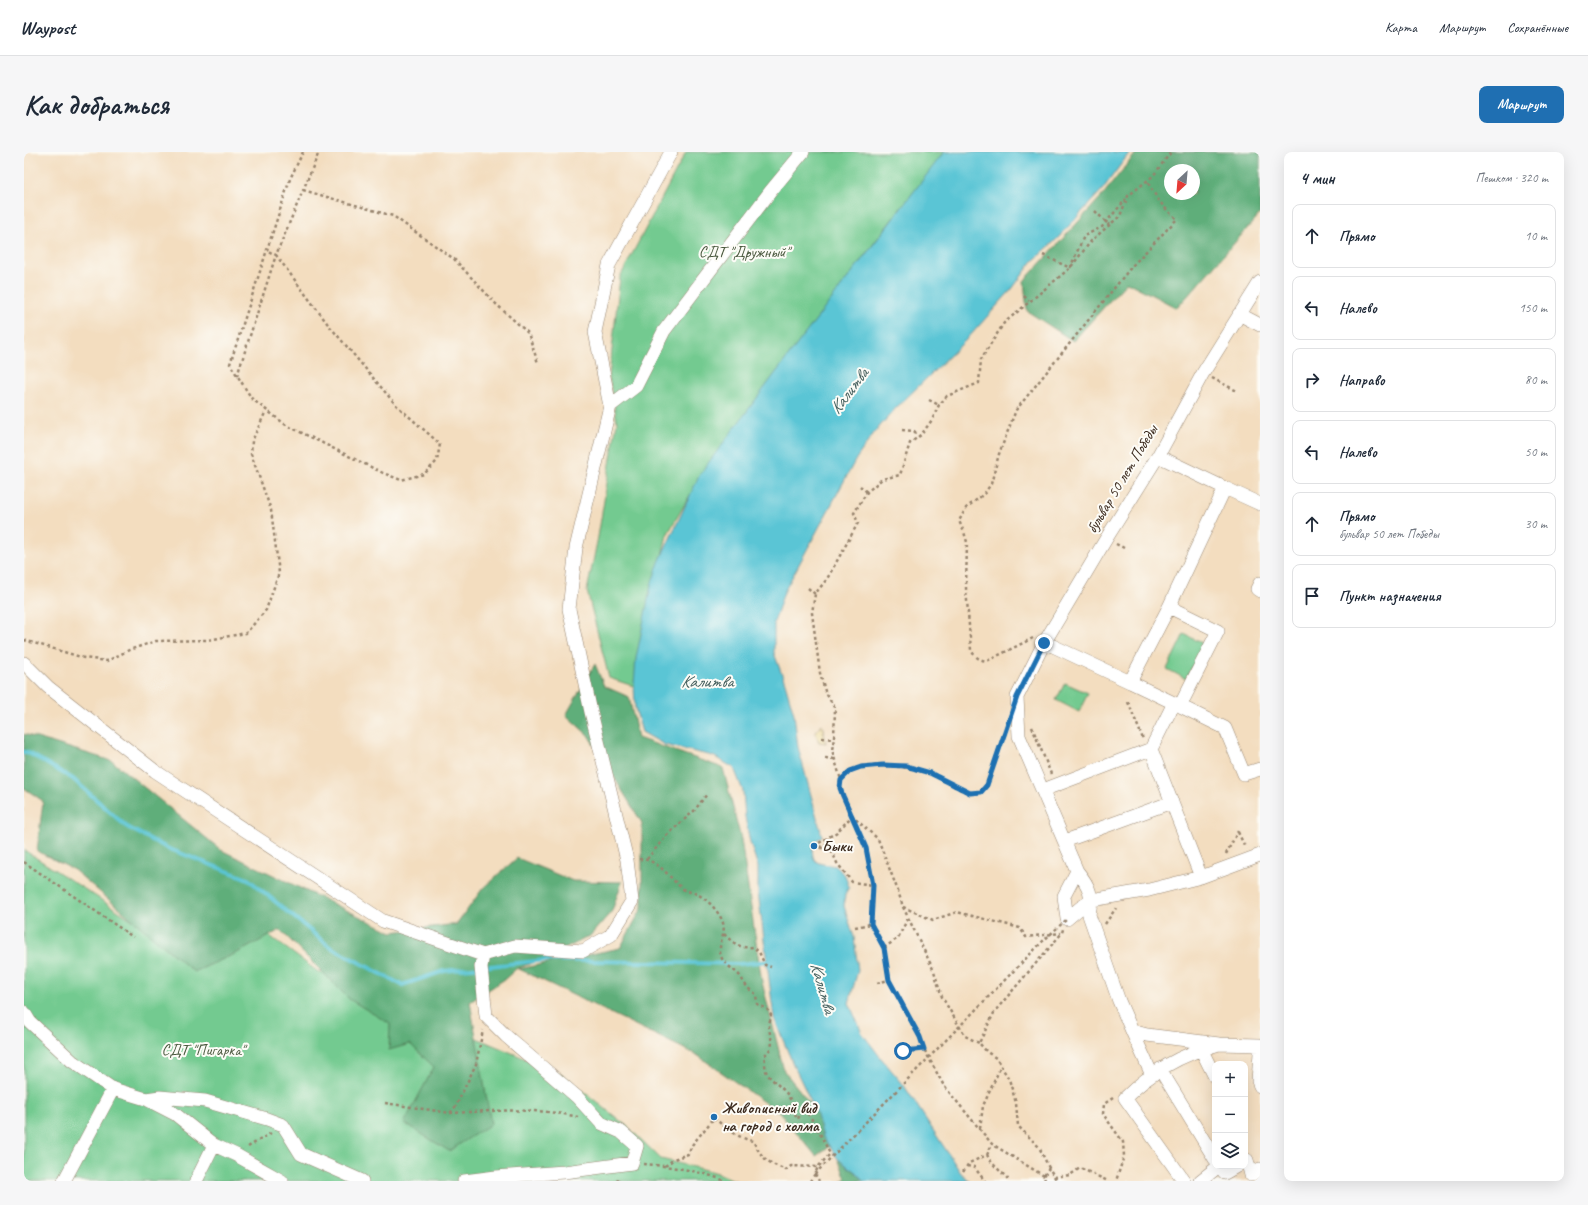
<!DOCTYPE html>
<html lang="ru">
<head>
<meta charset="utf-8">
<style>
  body { margin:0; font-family:Caveat,sans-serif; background:#f6f6f7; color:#1f2937 }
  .controls { position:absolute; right:12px; bottom:12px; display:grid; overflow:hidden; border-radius:8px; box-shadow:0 4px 16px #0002 }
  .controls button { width:36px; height:36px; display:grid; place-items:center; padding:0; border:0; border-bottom:1px solid #e0e1e3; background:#fff; color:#1f2937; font:20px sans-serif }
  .compass { position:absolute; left:1140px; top:12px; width:36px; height:36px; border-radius:50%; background:#fff; box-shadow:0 4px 16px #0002; rotate:206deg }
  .stop { position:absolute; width:12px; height:12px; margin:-9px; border:3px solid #1f6fb2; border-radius:50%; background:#fff }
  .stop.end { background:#1f6fb2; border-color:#fff; box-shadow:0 1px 4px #0008 }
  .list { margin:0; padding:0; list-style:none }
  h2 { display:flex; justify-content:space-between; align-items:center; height:52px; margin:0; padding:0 16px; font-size:17px }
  h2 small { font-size:13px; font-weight:400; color:#747a83 }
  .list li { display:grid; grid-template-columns:26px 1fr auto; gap:12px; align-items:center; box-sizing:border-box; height:64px; margin:0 8px 8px; padding:0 8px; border:1px solid #e0e1e3; border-radius:8px }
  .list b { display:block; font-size:15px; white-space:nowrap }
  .list p { margin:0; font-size:13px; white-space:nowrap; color:#747a83 }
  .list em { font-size:13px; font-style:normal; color:#747a83 }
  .icon { flex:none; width:22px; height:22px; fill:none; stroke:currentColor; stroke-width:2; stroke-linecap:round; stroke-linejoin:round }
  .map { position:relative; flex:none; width:1236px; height:1029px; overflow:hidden; border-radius:8px }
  header { display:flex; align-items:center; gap:24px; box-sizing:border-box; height:56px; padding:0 20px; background:#fff; border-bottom:1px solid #e0e1e3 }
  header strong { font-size:19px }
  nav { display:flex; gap:22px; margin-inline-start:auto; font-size:14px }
  .intro { display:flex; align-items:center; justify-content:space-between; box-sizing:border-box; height:96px; padding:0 24px }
  h1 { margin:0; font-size:28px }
  .button { padding:10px 18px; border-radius:8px; background:#1f6fb2; color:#fff; font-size:14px; font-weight:700 }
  main { display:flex; gap:24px; padding:0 24px }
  aside { flex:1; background:#fff; border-radius:8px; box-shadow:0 4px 16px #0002 }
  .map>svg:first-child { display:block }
  .green { fill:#73ca90; stroke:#577a57 }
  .forest { fill:#5eae7a; stroke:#4c6c4c; fill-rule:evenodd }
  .sand { fill:#eeda9e; stroke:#94825e }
  .water { fill:#5ac5d5; stroke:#4a787a }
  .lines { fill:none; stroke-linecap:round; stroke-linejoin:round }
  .stream { stroke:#5ac5d5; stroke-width:4 }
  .minor-casing { stroke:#97846e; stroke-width:14 }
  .path { stroke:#97846e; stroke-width:2.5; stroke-dasharray:3 3; stroke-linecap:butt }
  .minor { stroke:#fff; stroke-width:13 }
  .path-bridge { stroke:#97846e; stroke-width:2.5; stroke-dasharray:3 3; stroke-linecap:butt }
  .route { stroke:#1f6fb2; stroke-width:5 }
  .poi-dot { fill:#1f6fb2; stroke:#fdfcf7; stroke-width:1.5 }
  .labels { text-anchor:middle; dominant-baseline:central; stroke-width:4; stroke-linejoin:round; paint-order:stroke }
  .park-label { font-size:16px; fill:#4c5a40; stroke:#fdfcf7 }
  .street-label { font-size:16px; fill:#3b2a1e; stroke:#fdfcf7 }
  .poi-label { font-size:16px; font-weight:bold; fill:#3b2a1e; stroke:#fdfcf7; text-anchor:start }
  .water-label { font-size:17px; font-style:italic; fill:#46605e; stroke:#fdfcf7 }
</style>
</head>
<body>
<header>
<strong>Waypost</strong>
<nav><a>Карта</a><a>Маршрут</a><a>Сохранённые</a></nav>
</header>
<div class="intro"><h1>Как добраться</h1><a class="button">Маршрут</a></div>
<main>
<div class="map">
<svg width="1236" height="1029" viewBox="0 0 1236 1029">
  <rect width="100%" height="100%" fill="#fdfcf7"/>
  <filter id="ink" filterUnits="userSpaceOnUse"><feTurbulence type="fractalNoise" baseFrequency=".025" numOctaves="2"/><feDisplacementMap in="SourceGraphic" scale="8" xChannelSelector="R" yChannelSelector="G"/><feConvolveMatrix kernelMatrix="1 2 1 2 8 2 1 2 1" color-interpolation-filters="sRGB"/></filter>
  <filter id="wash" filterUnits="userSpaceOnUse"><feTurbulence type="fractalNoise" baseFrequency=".012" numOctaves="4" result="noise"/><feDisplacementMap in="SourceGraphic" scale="16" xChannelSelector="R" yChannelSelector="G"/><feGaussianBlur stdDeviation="0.9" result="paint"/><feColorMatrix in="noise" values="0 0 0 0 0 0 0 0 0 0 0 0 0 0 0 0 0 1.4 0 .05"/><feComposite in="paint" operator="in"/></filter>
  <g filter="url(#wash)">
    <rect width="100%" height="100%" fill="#f3ddbf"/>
    <!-- green -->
    <path class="green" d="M662,0h264l-44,49 -133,176 -72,99 -34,59 -26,111 1,43 -33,-11 -22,-87 11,-54 19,-115 -8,-45 11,-100z
      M1160,482l20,10 -18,35 -19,-10z
      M1041,531l23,10 -9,19 -23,-12z
      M0,698l124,80 69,-33 100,74 245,103 66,53 33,32 57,14 18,8h-712z"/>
    <!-- forest -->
    <path class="forest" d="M1113,0h123v62l-83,94 -50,-26 -54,59 -46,-30 -3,-30 77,-84zM1146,18h24v24h-24z
      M571,512l9,22 25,11 9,41 85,30 18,71 21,143 22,89 55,68 -23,17 -34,-41 -85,-60 -178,-86 101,-21 22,-40v-85l-54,-88 -22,-20z
      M0,582l88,27 109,89 171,82 65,-8 26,-36 34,-30 56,23 49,1 -10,29 -22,25 -37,19 -37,14 -11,10 -35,23 21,122 -42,27 -45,-28 30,-56 -24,-23 -21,6 1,-26 -41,-25 -69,-69 -41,22 -45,20 -120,-102 -37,-19 6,-50 -19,-13z
      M814,1007l20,15 5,7h-22l5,-3z"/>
    <!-- sand -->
    <path class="sand" d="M798,572l4,19 -7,-1 -4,-11z"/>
    <!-- water -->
    <path class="water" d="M920,0h186l-28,38 -45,49 -25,23 -20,27 -44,49 -73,71 -21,24 -18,26 -72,133 -10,30v31l11,30 9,31 4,33 24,89 -9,7c-3,23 6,20 23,23l9,10 4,11 -4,7 -1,12 10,31 4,33 -9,33 13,30 19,25 22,26 58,89 9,8h-107l-5,-7 -20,-15 -15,-22 -7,-25 -23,-48 -19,-46 -16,-126v-25l-8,-25 -5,-25 -2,-26 -9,-23 -21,-12 -48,-11 -23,-13 -7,-24 -1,-24 2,-26 15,-73 8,-23 41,-88 98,-131z"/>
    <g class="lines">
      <!-- stream -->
      <path class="stream" d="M0,600h3l46,27 54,48 40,21 81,31 82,68 72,38 42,-14 102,-11 192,4 32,-3"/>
    </g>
  </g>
  <g filter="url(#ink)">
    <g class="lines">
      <defs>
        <path id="minor" d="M1215,162l21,11
          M586,254l26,-20 28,-55 106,-139 33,-40
          M1134,304l67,32
          M1236,431l-3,6 3,2
          M1145,455l49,24 -38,75
          M1020,491l9,3 77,36
          M0,511l24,24 107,84 228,150 100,34
          M1150,551l-44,-21 39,-75 56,-119 35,16
          M1019,638l108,-41
          M1041,689l107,-39
          M1053,719c13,16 16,24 12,44l30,86 13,30 15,4 72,9 41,1
          M1177,725l-50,-128 23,-46 51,25 19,46 16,-5
          M1043,767l-3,-23 13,-25 -58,-135 -2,-39 27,-54 62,-104 52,-83 45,-83 57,-91
          M1043,767l13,-11 12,-8 57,-10 52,-13 59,-22
          M0,860l6,10 42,39 41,28 33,10 29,15 39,31 22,10 46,26
          M1108,879l20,44
          M1177,897l14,28
          M1236,901l-2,28 2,5
          M1136,917l55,90
          M122,947l14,-2 45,4 62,18 16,6 18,29 61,27
          M1223,1008l4,15 9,-6
          M40,1029l49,-92
          M172,1029l18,-36
          M440,1029l32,-4 68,-5 68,-9 5,-17 -16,-14 -20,-9 -24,-26 -71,-61 -20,-20 -5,-49 2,-12 32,-9 68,5 28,-16 21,-34 -5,-41 -36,-148 -22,-103 7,-61 34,-142 -15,-74 14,-67 62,-113
          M1160,1029l-59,-83c25,-25 57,-44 91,-53
          M1176,1029l19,-15 6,7 12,-7"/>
      </defs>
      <!-- minor casing -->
      <use href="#minor" class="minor-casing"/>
      <!-- path -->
      <path class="path" d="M279,0l-13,27 -60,185 22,35 34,26 97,48 18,7 23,-6 13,-13 3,-17 -44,-39 -69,-82 -51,-68 43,-103
        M279,38l90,26 61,43 42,45 32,29 10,30
        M1071,59l14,14
        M1019,103l27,13 14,-32 18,-9 24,-28
        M1000,144l5,5
        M213,224l39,-121 -10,-5
        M1188,226l25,13
        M905,248l10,5
        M878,278l12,1 5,5
        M836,334l7,6
        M1092,392l8,4
        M784,436l7,6
        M1009,486l-46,23c-8,-1 -12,-4 -16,-11l-5,-62 1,-46 -3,-10 -5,-11 7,-13 18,-14 7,-10 8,-30 17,-44 116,-144 45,-47c-15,-12 -21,-22 -30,-38
        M0,488l60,18 23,3 22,-11 27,-9 52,-1 38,-7 20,-23 13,-37 -8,-63 -20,-56 1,-13 14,-30
        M1104,550l15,37
        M1008,575l19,47
        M798,586l12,1
        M801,606l10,1
        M817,627c3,-2 6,-6 9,-8 21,-12 67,-4 88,6 8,4 26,16 34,16 7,0 10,-2 15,-8l18,-53
        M1214,680l7,15
        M804,686v5l-10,5h10l5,6 4,9 15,19 21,3
        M790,694l23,-14 15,-16 26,23 20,52 5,16 31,64 8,26 23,39 14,7
        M1202,702l12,-23
        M615,707c20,0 30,19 44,30 4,3 10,3 14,5 10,5 19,15 24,24 7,13 -2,22 -1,33 0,12 13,17 20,25 6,9 6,12 16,18l1,10 10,5 4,6c0,4 -2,7 -2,10 0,15 9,18 -5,31 1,4 1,11 2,15 2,7 16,16 21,23 6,8 5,18 11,25l4,-10h2c12,14 18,29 26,45l-12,13 -3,7 -5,7
        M623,707l20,-24 27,-24 13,-17
        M0,710l109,75
        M879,755l30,13 24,-8 63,16 6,9 35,-4
        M1081,772l11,-16
        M831,775l16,-3
        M700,782c9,9 16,15 29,13l6,5 6,13 6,2
        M860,796l14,-10 10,-20
        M853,831l12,-3
        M879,899l21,-2
        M1089,946l-9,6 -1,10 20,28 1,14 -8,25
        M361,951l65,10 6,-7 20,-42 7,-34
        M426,961c43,-2 86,-6 128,4
        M690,966c12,10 24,20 39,23 10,19 14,21 33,29l5,-4 27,1
        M956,976l3,-22 18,-40
        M224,995l23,-14
        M963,1003l5,-11
        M620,1012c25,2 58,7 81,17
        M641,1014l9,-7 14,-5 4,-9 22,-27
        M943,1014l7,1 11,14
        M1025,1016l-10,-21 -21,-21 -2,-23 -7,-24 -13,-21 -9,-6 -8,-9 16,-32 67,-78 1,-4
        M939,1020l6,-9 18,-8 5,8 18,18
        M791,1022l4,7
        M1020,1024l-52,-32 -48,-58 -20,-37 -4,-12 -31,-57 -5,-32 -13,-24 2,-39 -7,-37 -23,-52 -3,-8 1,-8 -9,-30 2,-12 1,-29 -10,-18 -5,-18 -8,-60 3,-19 12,-15 31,-56 -4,-10 13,-21 15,-13 18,-4 10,-32 11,-8 11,-15 7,-15 8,-9 32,-13 2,-24 23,-36 66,-55 22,-28 28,-24 8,-20 25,-20 18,-24
        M1030,1025l16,-2 10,-7 28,13
        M593,1029l3,-4
        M1021,1029l-1,-5 5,-8 8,13"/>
      <!-- minor -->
      <use href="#minor" class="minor"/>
      <!-- path-bridge -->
      <path class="path-bridge" d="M791,1022l228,-233 24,-22"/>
    </g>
  </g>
  <g class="lines" filter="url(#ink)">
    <!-- route -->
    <path class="route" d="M879,899l21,-2 -4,-12 -31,-57 -5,-32 -13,-24 2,-39 -7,-37 -23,-52 -3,-8 1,-8 9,-9 11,-4 22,-2 23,1 24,7 40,20 11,-1 6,-7 30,-88 27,-54"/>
  </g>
  <!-- markers -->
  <g class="poi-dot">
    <circle cx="790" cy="694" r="4"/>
    <circle cx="690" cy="965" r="4"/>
  </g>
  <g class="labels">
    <!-- park labels -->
    <g class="park-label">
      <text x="720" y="100">СДТ "Дружный"</text>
      <text x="179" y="898">СДТ "Пигарка"</text>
    </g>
    <!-- street labels -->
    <g class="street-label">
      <text transform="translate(1098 327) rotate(-59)">бульвар 50 лет Победы</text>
    </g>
    <!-- poi labels -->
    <g class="poi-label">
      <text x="798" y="694">Быки</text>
      <text x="698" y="956">Живописный вид<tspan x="698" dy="18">на город с холма</tspan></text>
    </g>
    <!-- water labels -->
    <g class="water-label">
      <text transform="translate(825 239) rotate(-53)">Калитва</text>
      <text x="683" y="529">Калитва</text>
      <text transform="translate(799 836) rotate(74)">Калитва</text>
    </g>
  </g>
</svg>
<div class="controls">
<button>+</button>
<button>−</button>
<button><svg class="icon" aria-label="layers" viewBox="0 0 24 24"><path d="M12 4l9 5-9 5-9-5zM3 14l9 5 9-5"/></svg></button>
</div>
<svg class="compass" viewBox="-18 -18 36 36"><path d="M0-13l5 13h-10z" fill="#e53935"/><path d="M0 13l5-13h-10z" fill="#747a83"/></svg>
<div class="stop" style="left:879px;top:899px"></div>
<div class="stop end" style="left:1020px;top:491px"></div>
</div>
<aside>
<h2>4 мин<small>Пешком · 320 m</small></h2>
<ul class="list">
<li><svg class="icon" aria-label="ahead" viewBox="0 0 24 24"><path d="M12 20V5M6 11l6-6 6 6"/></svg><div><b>Прямо</b></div><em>10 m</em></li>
<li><svg class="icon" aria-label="left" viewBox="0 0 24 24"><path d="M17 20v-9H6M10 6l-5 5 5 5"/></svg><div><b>Налево</b></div><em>150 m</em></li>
<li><svg class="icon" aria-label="right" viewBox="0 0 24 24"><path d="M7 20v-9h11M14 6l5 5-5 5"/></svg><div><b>Направо</b></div><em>80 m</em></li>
<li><svg class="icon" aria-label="left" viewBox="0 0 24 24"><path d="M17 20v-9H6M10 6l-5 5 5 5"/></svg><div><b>Налево</b></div><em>50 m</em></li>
<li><svg class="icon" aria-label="ahead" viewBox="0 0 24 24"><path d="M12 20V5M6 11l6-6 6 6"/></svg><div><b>Прямо</b><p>бульвар 50 лет Победы</p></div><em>30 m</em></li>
<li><svg class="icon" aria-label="arrive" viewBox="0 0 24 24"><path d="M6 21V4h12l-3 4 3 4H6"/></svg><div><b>Пункт назначения</b></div></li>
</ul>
</aside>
</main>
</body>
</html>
